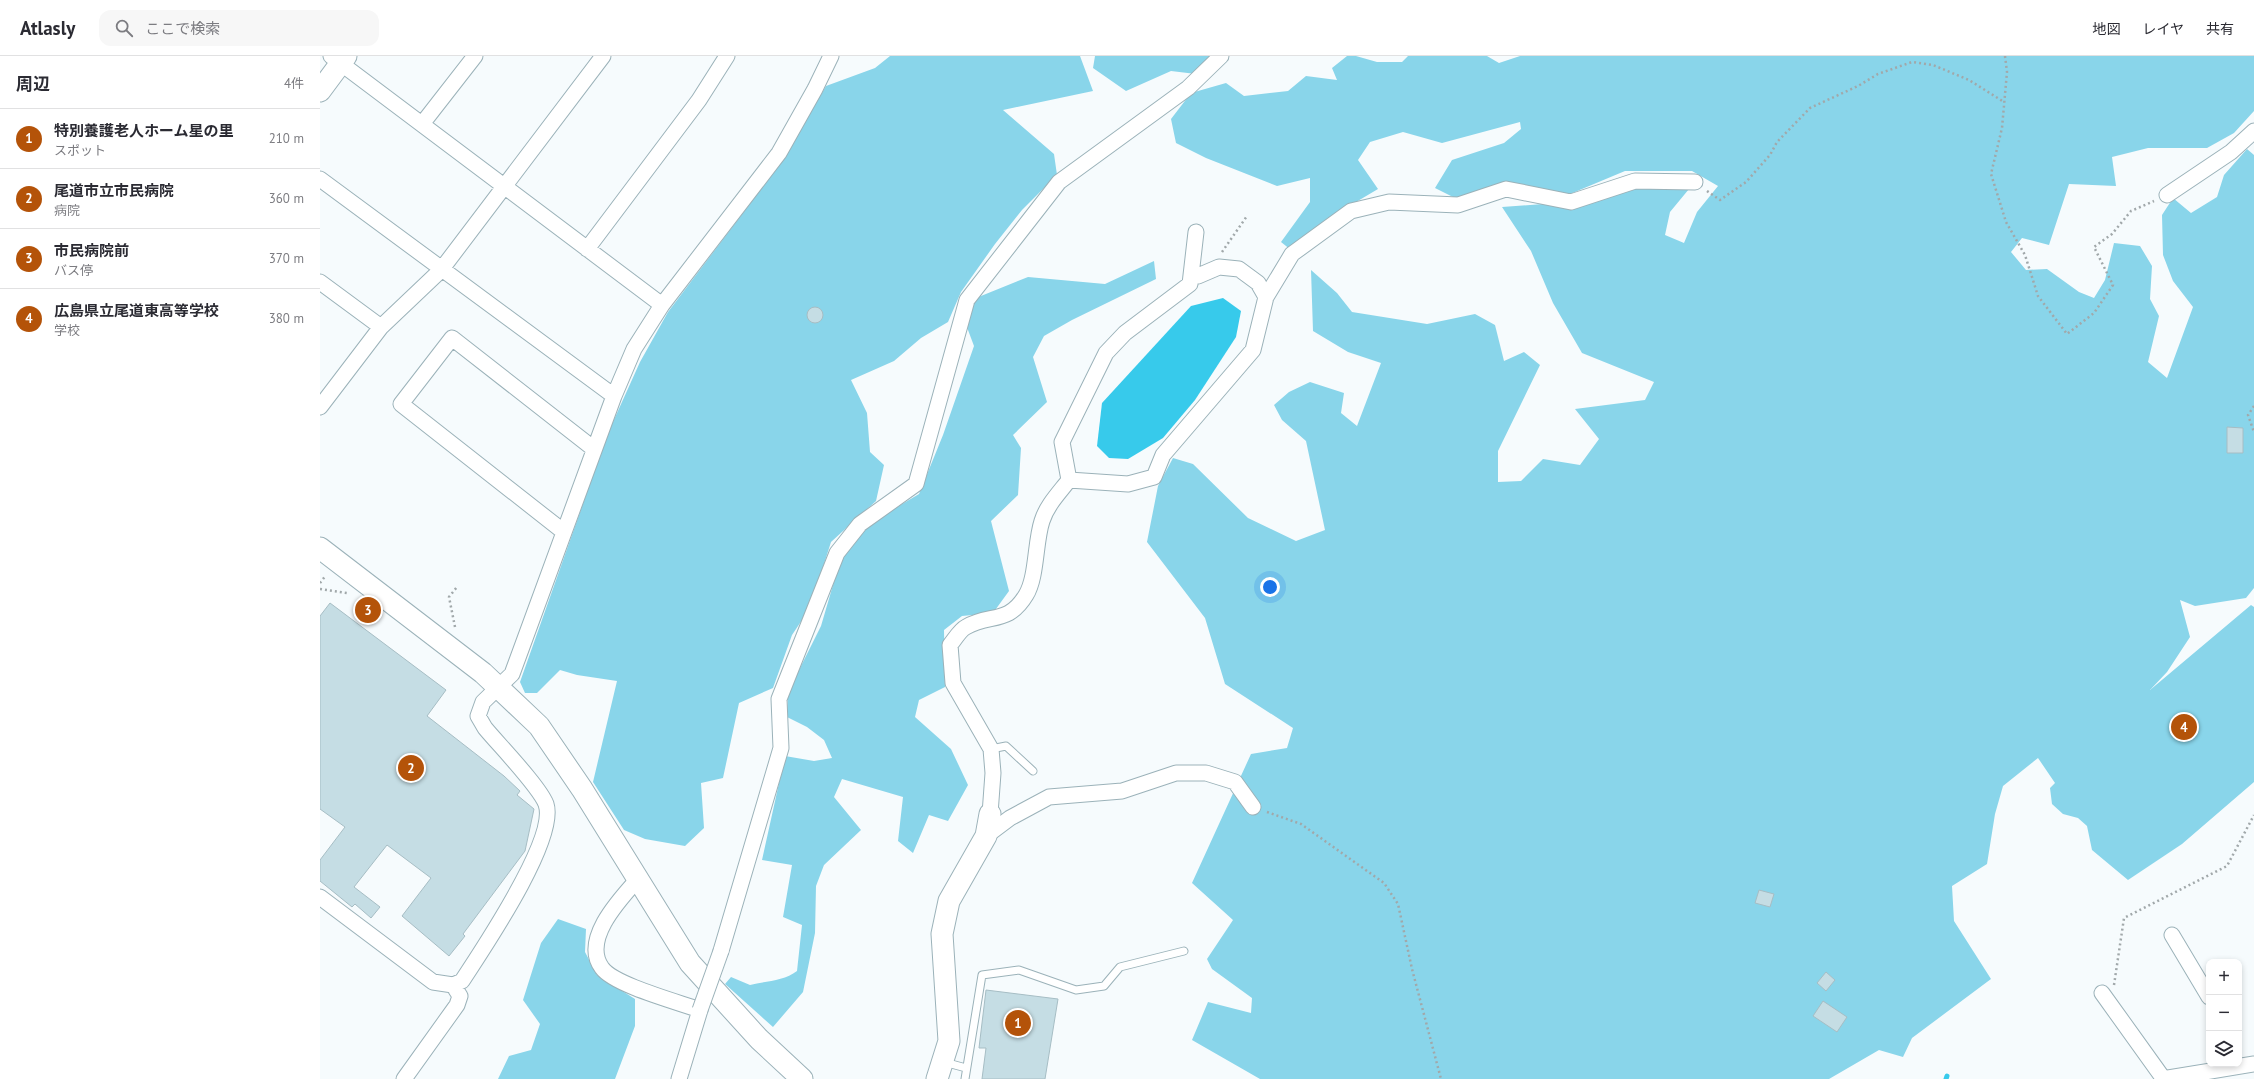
<!DOCTYPE html>
<html lang="ja">
<head>
<meta charset="utf-8">
<style>
  body { margin:0; font-family:"PT Sans","Noto Sans JP",sans-serif; background:#f7f7f7; color:#2b2b33 }
  .controls { position:absolute; right:12px; bottom:12px; display:grid; overflow:hidden; border-radius:8px; box-shadow:0 2px 6px #0003 }
  .controls button { width:36px; height:36px; display:grid; place-items:center; padding:0; border:0; border-bottom:1px solid #e1e1e2; background:#fff; color:#2b2b33; font:20px sans-serif }
  .you { position:absolute; left:950px; top:531px; width:14px; height:14px; margin:-10px; border:3px solid #fff; border-radius:50%; background:#1a73e8; box-shadow:0 0 0 6px #1a73e833 }
  .badge { display:grid; place-items:center; width:26px; height:26px; border-radius:50%; background:#b45309; color:#fff; font-size:13px; font-weight:700 }
  .pin { position:absolute; translate:-50% -50%; border:2px solid #fff; box-shadow:0 1px 4px #0006 }
  .list { margin:0; padding:0; list-style:none }
  h2 { display:flex; justify-content:space-between; align-items:center; height:52px; margin:0; padding:0 16px; font-size:17px }
  h2 small { font-size:13px; font-weight:400; color:#7c7c81 }
  .list li { display:grid; grid-template-columns:26px 1fr auto; gap:12px; align-items:center; box-sizing:border-box; height:60px; padding:0 16px; border-top:1px solid #e1e1e2 }
  .list b { display:block; font-size:15px; white-space:nowrap }
  .list p { margin:0; font-size:13px; white-space:nowrap; color:#7c7c81 }
  .list em { font-size:13px; font-style:normal; color:#7c7c81 }
  .icon { flex:none; width:22px; height:22px; fill:none; stroke:currentColor; stroke-width:2; stroke-linecap:round; stroke-linejoin:round }
  .map { position:relative; flex:none; width:1934px; height:1023px; overflow:hidden }
  header { display:flex; align-items:center; gap:24px; box-sizing:border-box; height:56px; padding:0 20px; background:#fff; border-bottom:1px solid #e1e1e2 }
  header strong { font-size:19px }
  nav { display:flex; gap:22px; margin-inline-start:auto; font-size:14px }
  .search { width:280px; height:36px; background:#f7f7f7; display:flex; align-items:center; gap:10px; box-sizing:border-box; padding:0 14px; border-radius:12px; color:#7c7c81; font-size:15px }
  main { display:flex }
  aside { flex:1; background:#fff }
  .map>svg:first-child { display:block }
  .green { fill:#89d5ea }
  .water { fill:#37caeb }
  .lines { fill:none; stroke-linecap:round; stroke-linejoin:round }
  .stream { stroke:#37caeb; stroke-width:5 }
  .building { fill:#c5dde4; stroke:#a6bdc4 }
  .lane-casing { stroke:#9bb2b9; stroke-width:9 }
  .street-casing { stroke:#9bb2b9; stroke-width:17 }
  .secondary-casing { stroke:#9bb2b9; stroke-width:23 }
  .path { stroke:#a1a8aa; stroke-width:2.5; stroke-dasharray:2 3; stroke-linecap:butt }
  .lane { stroke:#fff; stroke-width:7 }
  .street { stroke:#fff; stroke-width:15 }
  .secondary { stroke:#fff; stroke-width:21 }
  .street-bridge-casing { stroke:#9bb2b9; stroke-width:17; stroke-linecap:butt }
  .street-bridge { stroke:#fff; stroke-width:15 }
</style>
</head>
<body>
<header>
<strong>Atlasly</strong>
<div class="search"><svg class="icon" aria-label="search" viewBox="0 0 24 24"><circle cx="10" cy="10" r="6"/><path d="M15 15l6 6"/></svg>ここで検索</div>
<nav><a>地図</a><a>レイヤ</a><a>共有</a></nav>
</header>
<main>
<aside>
<h2>周辺<small>4件</small></h2>
<ul class="list">
<li><span class="badge">1</span><div><b>特別養護老人ホーム星の里</b><p>スポット</p></div><em>210 m</em></li>
<li><span class="badge">2</span><div><b>尾道市立市民病院</b><p>病院</p></div><em>360 m</em></li>
<li><span class="badge">3</span><div><b>市民病院前</b><p>バス停</p></div><em>370 m</em></li>
<li><span class="badge">4</span><div><b>広島県立尾道東高等学校</b><p>学校</p></div><em>380 m</em></li>
</ul>
</aside>
<div class="map">
<svg width="1934" height="1023" viewBox="0 0 1934 1023">
  <rect width="100%" height="100%" fill="#f6fbfd"/>
  <!-- green -->
  <path class="green" d="M570,0h190l13,35 -90,19 51,44 3,21 -35,35 -27,34 -34,48 -13,30 -27,16 -27,23 -43,19 16,33 3,39 14,13 -8,36 -45,41 -21,66 -18,27 -19,53 -34,15 -16,75 -22,5 3,45 -19,18 -40,-7 -21,-9 -31,-48 24,-101 -40,-6 -17,-5 -23,23h-12l-5,-11 88,-249 32,-71 28,-50 112,-148 46,-78 49,-18z
    M775,0h117l-16,18 -25,-3 -45,20 -33,-23z
    M1027,0h9l21,6h25l6,-6h79l12,7 21,-7h734v55l-20,22 -27,15h-59l-36,9 4,29 -47,-2 -20,61 -27,-7 -11,14 15,18 21,-1 32,23 15,6 11,-18 9,-37 26,3 12,20 -2,33 9,17 -11,46 19,16 26,-71 -20,-26 -10,-26 -1,-40 11,-17 18,15 26,-16 7,-22 23,-26 7,6v433l-8,10 -51,8 -15,-6 10,37 -23,35 -17,18 101,-85 3,2v175l-72,62 -54,36 -36,-30 -5,-24 -9,-8 -15,-4 -11,-10 -2,-16 5,-5 -17,-25 -35,28 -8,28 -8,50 -35,22 2,35 37,58 -79,59 -9,19 -24,-7 -50,29h-569l-68,-39 16,-38 43,11 1,-15 -40,-29 -5,-10 26,-39 -41,-37 59,-129 36,-6 6,-20 -68,-44 -20,-66 -58,-76 11,-56 15,-28 20,6 55,54 48,23 29,-11 -19,-89 -24,-21 -8,-15 15,-13 21,-10 34,11 -3,20 16,13 24,-63 -33,-11 -35,-21 -2,-61 26,23 15,19 75,12 48,-10 20,11 9,36 20,-9 16,13 -42,86v31l23,-1 22,-22 37,6 19,-26 -24,-30 70,-9 9,-18 -72,-29 -29,-50 -22,-52 -29,-44 41,-3 85,-15h61l-19,23 -5,23 19,8 13,-31 21,-26 -26,-15h-67l-55,23 -64,-12 -47,18 -24,-12 17,-28 52,-17 17,-14 -1,-7 -78,21 -39,-11 -33,10 -12,18 20,29 -27,16 -60,45 -10,-8 29,-40v-24l-33,8 -71,-28 -30,-15 -5,-24 20,-26 35,-10 18,13 44,-5 18,-15 31,4 -5,-12z
    M834,205l2,18 -84,41 -28,16 -11,21 14,45 -34,33 8,13 -3,47 -27,26 18,70 -16,22 -31,3 -18,14 1,57 -26,13 -4,17 36,32 17,36 -20,36 -19,-6 -16,38 -15,-12 5,-44 -61,-18 -8,18 27,33 -37,35 -8,21 -1,47 -12,59 -30,35 -48,-43 6,-7 19,8c16,-4 34,-4 47,-14l5,-46 -19,-8 9,-52 -30,-5 23,-104 29,5 18,-3 -8,-18 -17,-13 -20,-10 1,-25 33,-66 12,-41 13,-36 21,-24 52,-31 24,-59 31,-89 -9,-24 11,-24 52,-21 77,7z
    M238,863l28,10 -1,23 12,23 38,24v27l-20,53h-117l11,-23 22,-6 9,-26 -17,-24 18,-57z"/>
  <!-- water -->
  <path class="water" d="M903,242l18,13 -5,26 -41,63 -32,38 -35,21 -19,-1 -12,-12 5,-43 89,-97z"/>
  <g class="lines">
    <!-- stream -->
    <path class="stream" d="M1626,1023l1,-3"/>
  </g>
  <!-- building -->
  <path class="building" d="M487 259a8 8 0 1 1 16 0a8 8 0 1 1-16 0Z
    M1907,371l16,1v25h-16z
    M10,547l116,87 -19,26 77,60 16,15 -3,4 17,14 -9,42 -62,83 2,2 -16,20 -47,-40 29,-38 -44,-33 -33,42 26,20 -9,11 -16,-14 -3,3 -32,-26v-21l25,-33 -25,-18v-193z
    M1439,834l15,4 -4,13 -15,-4z
    M1506,916l9,8 -9,11 -9,-8z
    M666,934l72,9 -13,80h-63l4,-31h-7z
    M1503,945l24,16 -10,15 -24,-16z"/>
  <g class="lines">
    <defs>
      <path id="lane" d="M671,693l15,-3 27,25
        M624,1006l22,6
        M645,1023l17,-104 37,-5 57,20 28,-4 16,-19 64,-16"/>
      <path id="street" d="M11,0l331,249
        M102,68l53,-68
        M0,123l294,217
        M1847,139l64,-43 23,-21
        M267,193l112,-149 28,-44
        M0,226l61,45
        M946,241l26,-43 59,-43 38,-9 69,3 48,-16 65,13 64,-21 60,1
        M0,351l61,-80 60,-57 162,-214
        M749,424l59,4 26,-7 9,-22 90,-105 13,-53 -8,-14 -19,-14 -20,-2 -21,9h-7
        M244,476l-163,-128 51,-66 142,111
        M670,758l3,-41 -2,-24 -38,-66 -3,-38c5,-6 10,-15 16,-18 24,-14 42,-2 60,-32 11,-18 9,-53 16,-74 5,-16 17,-28 27,-41l-7,-38 44,-89 19,-20 65,-49 6,-52
        M666,780l24,-18 39,-21 73,-6 54,-18h30l29,9 18,25
        M318,823c-18,20 -57,61 -36,89 12,17 76,34 98,42l-21,69
        M0,841l113,85 20,3 9,-4c20,-31 96,-142 84,-177 -7,-18 -47,-59 -61,-76l-7,-12 5,-14 29,-28 102,-278 20,-47 28,-44 117,-152 36,-64 16,-33
        M1852,879l37,62
        M401,895l60,-203 -2,-49 58,-146 23,-29 56,-40 51,-184 92,-118 129,-94 33,-32
        M1782,937l61,85
        M84,1023l53,-74 3,-9 -7,-11
        M1842,1023l92,-15"/>
      <path id="secondary" d="M0,35l26,-35
        M0,492l163,125 56,53 43,63 108,174 69,76 43,40
        M617,1023l12,-38 -7,-107 7,-33 37,-65 4,-22"/>
    </defs>
    <!-- lane casing -->
    <use href="#lane" class="lane-casing"/>
    <!-- street casing -->
    <use href="#street" class="street-casing"/>
    <!-- secondary casing -->
    <use href="#secondary" class="secondary-casing"/>
    <!-- path -->
    <path class="path" d="M1685,0l2,16 -5,56 -11,46 15,48 19,33 13,41 29,38 27,-21 19,-28 -19,-38 18,-13 19,-23 23,-10
      M1387,135l13,9 26,-18 24,-27 7,-13 33,-34 48,-22 20,-12 34,-12 21,3 36,15 35,22
      M902,196l25,-36
      M1934,350l-6,9 6,17
      M0,527l6,-8
      M0,533l27,4
      M135,571l-6,-30 8,-10
      M947,756l34,12 83,59 14,21 14,65 29,110
      M1794,929l10,-67 103,-52 27,-51"/>
    <!-- lane -->
    <use href="#lane" class="lane"/>
    <!-- street -->
    <use href="#street" class="street"/>
    <!-- secondary -->
    <use href="#secondary" class="secondary"/>
    <defs>
      <path id="street-bridge" d="M380,954l21,-59"/>
    </defs>
    <!-- street-bridge casing -->
    <use href="#street-bridge" class="street-bridge-casing"/>
    <!-- street-bridge -->
    <use href="#street-bridge" class="street-bridge"/>
  </g>
</svg>
<div class="controls">
<button>+</button>
<button>−</button>
<button><svg class="icon" aria-label="layers" viewBox="0 0 24 24"><path d="M12 4l9 5-9 5-9-5zM3 14l9 5 9-5"/></svg></button>
</div>
<div class="you"></div>
<div class="pin badge" style="left:698px;top:967px">1</div>
<div class="pin badge" style="left:91px;top:712px">2</div>
<div class="pin badge" style="left:48px;top:554px">3</div>
<div class="pin badge" style="left:1864px;top:671px">4</div>
</div>
</main>
</body>
</html>
